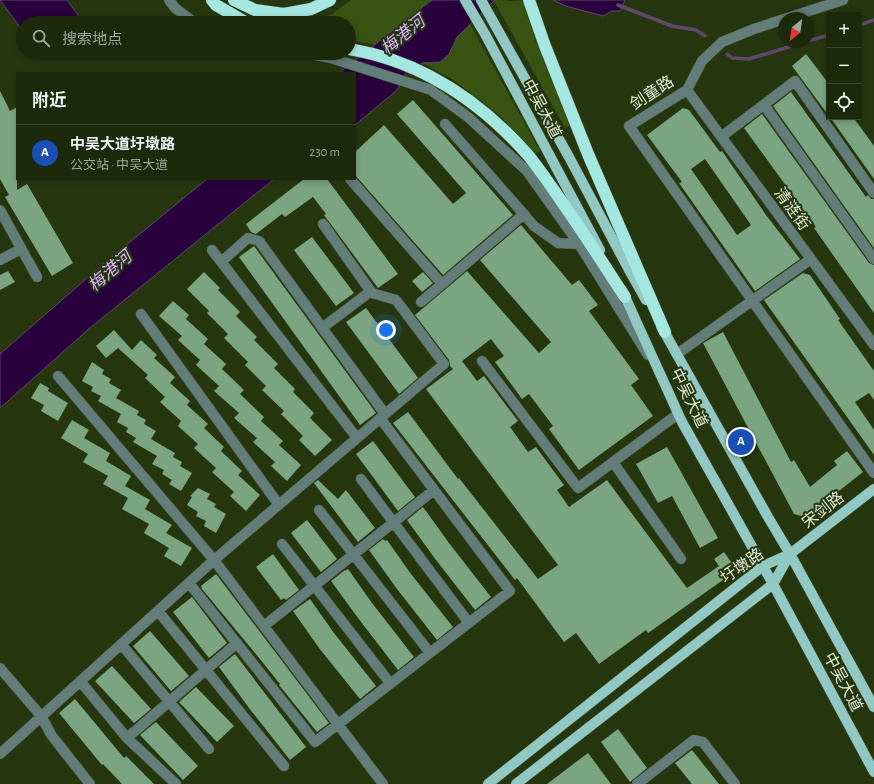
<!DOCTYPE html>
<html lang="zh">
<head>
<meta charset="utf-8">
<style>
  body { margin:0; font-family:"Alegreya Sans","Noto Sans SC",sans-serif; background:#293519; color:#f1f3f6 }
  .controls { position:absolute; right:12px; top:12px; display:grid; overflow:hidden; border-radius:0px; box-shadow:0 2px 6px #0003 }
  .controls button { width:36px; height:36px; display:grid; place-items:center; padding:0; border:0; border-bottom:1px solid #3a452c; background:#1c290b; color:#f1f3f6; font:20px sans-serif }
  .compass { position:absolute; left:778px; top:12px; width:36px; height:36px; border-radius:50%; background:#1c290b; box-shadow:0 2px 6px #0003; rotate:209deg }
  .you { position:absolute; left:386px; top:330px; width:14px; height:14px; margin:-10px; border:3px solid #fff; border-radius:50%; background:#1a73e8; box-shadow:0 0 0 6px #1a73e833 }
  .badge { display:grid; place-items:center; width:26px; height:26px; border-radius:50%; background:#b45309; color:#fff; font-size:13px; font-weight:700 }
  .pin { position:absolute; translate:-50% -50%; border:2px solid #fff; box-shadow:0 1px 4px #0006 }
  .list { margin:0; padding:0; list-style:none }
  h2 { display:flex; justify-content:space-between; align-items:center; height:52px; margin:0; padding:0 16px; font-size:17px }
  h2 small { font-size:13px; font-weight:400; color:#a0a69d }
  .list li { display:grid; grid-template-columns:26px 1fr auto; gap:12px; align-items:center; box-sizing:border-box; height:56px; padding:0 16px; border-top:1px solid #3a452c }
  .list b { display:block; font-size:15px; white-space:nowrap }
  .list p { margin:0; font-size:13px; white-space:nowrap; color:#a0a69d }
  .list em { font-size:13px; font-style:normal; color:#a0a69d }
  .icon { flex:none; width:22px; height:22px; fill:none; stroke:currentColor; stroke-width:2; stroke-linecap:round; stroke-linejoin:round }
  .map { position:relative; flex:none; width:874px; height:784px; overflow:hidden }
  .search { position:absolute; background:#1c290b; box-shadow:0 2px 6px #0003; left:16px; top:16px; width:340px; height:44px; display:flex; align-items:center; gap:10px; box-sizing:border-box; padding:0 14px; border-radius:22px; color:#a0a69d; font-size:15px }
  .panel { position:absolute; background:#1c290b; box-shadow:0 2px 6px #0003; left:16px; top:72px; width:340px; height:108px; border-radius:0px }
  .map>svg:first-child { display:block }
  .green { fill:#395312 }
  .water { fill:#28013d; stroke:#5f486a }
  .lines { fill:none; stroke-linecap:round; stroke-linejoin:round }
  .stream { stroke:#5f486a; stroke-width:3.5 }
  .building { fill:#7ba481; fill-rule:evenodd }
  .minor-casing { stroke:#44542f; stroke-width:11 }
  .major-casing { stroke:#44542f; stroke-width:11 }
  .highway-casing { stroke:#44542f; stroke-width:13 }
  .minor { stroke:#637d7a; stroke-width:10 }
  .major { stroke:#92c8c3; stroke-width:10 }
  .highway { stroke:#a4e6e0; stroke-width:12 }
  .labels { text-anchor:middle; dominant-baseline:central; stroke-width:4; stroke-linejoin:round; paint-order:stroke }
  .street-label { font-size:16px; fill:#e0ecd4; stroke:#26370f }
  .water-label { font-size:17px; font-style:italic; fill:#dab1fb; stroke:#26370f }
</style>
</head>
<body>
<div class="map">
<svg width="874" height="784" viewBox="0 0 874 784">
  <rect width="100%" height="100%" fill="#26370f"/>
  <!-- green -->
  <path class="green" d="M351,0h81l-57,45 -26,-5v-17h-55l12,-1 26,-8z
    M495,0c9,0 20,2 27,0l15,45 33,81 -5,2 -71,-127z
    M470,24l70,127 -5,3 -35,-38 -45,-35 -32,-18 17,-1 9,-8 8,-17z"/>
  <!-- water -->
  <path class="water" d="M0,0h67l13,18 -7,5h-50v8z
    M432,0h63l-38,37 -8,17 -9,8 -17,1 -16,8 -10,19 -42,35v-52h-16z
    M553,0h72l-5,11h-8l-9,5 -37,-10z
    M207,179h67l-183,148 -91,81v-54l102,-89z"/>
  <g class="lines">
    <!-- stream -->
    <path class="stream" d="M618,5l54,21 24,4 9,6
      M859,25l15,-5
      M808,41l21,-6
      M727,54l5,4 17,1 56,-17"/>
  </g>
  <!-- building -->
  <path class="building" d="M806,54l23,30v32l-37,-50z
    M0,91l10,20 7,-4v83l10,-6 46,79 -21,13 -47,-79 4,-2 -9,-16z
    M791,92l75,105 2,-2 3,4h3v49l-101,-142z
    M413,100l100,115 -70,60 -88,-100v-23l29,-27 69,79 13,-11 -69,-79z
    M683,108l6,2 31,42 2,-1 44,64 34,44 -45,32 -76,-108 3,-1 -35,-47zM705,159l46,66 -14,10 -46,-66z
    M762,114l107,149 5,2v48l-60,-85 2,-1 -72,-99z
    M830,117h23l21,29v33z
    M304,179h23l71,95 -20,14 -54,-73 2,-1 -13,-17 -28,20 -3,-3 -26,20 -5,-2 -5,-8z
    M521,225l51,60 7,-5 19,25 -9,6 50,68 -8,6 22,31 -74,54 -30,-41 4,-3 -24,-32 -7,5 -27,-37 9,-6 -13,-17 -29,22 15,20 7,-5 34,45 -8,6 18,25 8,-5 28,38 -7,5 12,17 38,-27 80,108 32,-22 -5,-7 10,-7 10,14 -4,9 -82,58 -2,-3 -47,34 -23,-31 -12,9 -47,-64 -2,2 -122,-157 15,-11 50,67 1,-1 79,101 20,-14 -132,-176 27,-20 -3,-3 -1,-6 -34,-45 52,-44 72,82 12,-11 -71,-82z
    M312,237l42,56 -18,13 -42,-56z
    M254,246l122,167 -16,12 -121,-168z
    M8,271l7,11 -15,8v-15z
    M204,272l16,16 -2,2 22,22 -4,4 21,21 -3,3 24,24 -4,4 21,21 -2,3 21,21 -4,5 22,22 -17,16 -16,-16 4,-4 -22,-22 3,-3 -22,-21 4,-4 -21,-21 3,-3 -24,-24 4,-4 -21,-21 2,-2 -22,-22z
    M423,272l10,11 -11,9 -10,-11z
    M803,273l7,2 30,44 -2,1 36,51v29l-5,-7 -14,9 19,28v25l-110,-155z
    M173,301l16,14 -3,4 22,20 -4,5 22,20 -4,5 22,21 -4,4 24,23 -3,4 22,20 -4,4 22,20 -14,16 -16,-15 4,-4 -22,-20 4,-4 -23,-20 5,-5 -25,-22 5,-5 -23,-21 4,-5 -22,-20 4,-4 -23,-20z
    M366,308l52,70 -19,16 -53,-72z
    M114,330l18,20 9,-10 16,15 -3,3 21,19 -5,6 20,18 -3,4 21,19 -4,4 20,19 -3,4 21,20 -4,4 22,20 -14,16 -16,-15 4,-4 -22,-20 4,-4 -22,-20 4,-4 -20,-18 3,-5 -21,-19 5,-5 -20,-19 3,-3 -30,-27 -12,10 -10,-12z
    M723,332l68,130 3,-2 16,27 27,-22 -3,-4 13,-10 16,21 -43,34 1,2 -16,9 -11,-3 -91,-171z
    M92,362l12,8 -2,4 9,5 -2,4 12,7 -5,8 23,13 -2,4 9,5 -2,4 12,7 -5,8 24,14 -2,4 9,5 -2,4 12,7 -11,18 -12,-7 3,-4 -10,-6 2,-4 -12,-6 5,-8 -24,-14 3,-4 -10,-6 2,-4 -11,-6 4,-8 -23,-13 3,-5 -10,-5 2,-4 -11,-6z
    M40,383l9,5 -1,3 20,12 -10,18 -17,-10 3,-6 -13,-7z
    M72,420l17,10 -5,8 26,15 -4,8 25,15 -6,10 25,14 -5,9 27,16 -6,8 26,15 -11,18 -17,-10 5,-8 -25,-15 5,-9 -27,-15 6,-11 -25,-14 5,-8 -25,-14 5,-8 -27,-16z
    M373,441l42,56 -17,14 -42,-57z
    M667,447l51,91 -18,10 -28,-52 -14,7 -22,-39z
    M318,480l20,19 8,-9 29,38 -17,14 -44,-59z
    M198,488l12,6 -3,5 9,5 -2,3 12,7 -10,19 -12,-7 2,-5 -10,-5 2,-4 -11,-7 5,-8 -2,-1z
    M423,507l26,36 42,54 -16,13 -39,-50 -29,-40z
    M307,520l30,39 -16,13 -30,-39z
    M383,539l2,2 2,-1 24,34 42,53 -16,13 -40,-51 -28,-39z
    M273,554l26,36 -13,10 -2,-2 -3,2 -25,-33z
    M348,569l24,34 42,54 -16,13 -40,-52 -27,-37 14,-11v1z
    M216,574l113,149 -12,9 -38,-47 1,-1 -25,-31 -53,-64 -1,-3z
    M192,597l35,46 -18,15 -36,-46z
    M310,599l24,34 42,53 -16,13 -41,-51 -26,-37z
    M150,631l39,45 -18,15 -38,-45z
    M235,654l71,93 -16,13 -41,-52 -30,-41z
    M112,666l39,43 -17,14 -39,-42z
    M196,687l38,39 -17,16 -38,-40z
    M75,699l49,59 2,-2 28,28h-32l-19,-20 -1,1 -43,-52z
    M156,722l42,44 -15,14 -43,-45z
    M618,729l29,39 -17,14 -29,-40z
    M692,750l27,34h-27l-17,-21z
    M588,753l23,31h-64z"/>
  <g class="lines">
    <defs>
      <path id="minor" d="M169,0l6,8 20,15
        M787,18l56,-18
        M784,19l-30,10 -32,13 -20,19 -15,29 -58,36 245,347
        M305,53l26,5 100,32 37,27 59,54 52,73 69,111
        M687,90l187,255
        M764,105l110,154
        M445,124l89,102 24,17 21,1
        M721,137l74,-56 79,112
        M350,179l92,105
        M0,210l37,67
        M212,250l145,188
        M0,260l21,-11
        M221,262l27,-24 11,3 126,173
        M421,302l103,-88
        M141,314l138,191
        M322,328l49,-37
        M677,354l134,-95
        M482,361l96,127 100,-74
        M58,376l156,184 169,224
        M613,462l68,97
        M361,479l108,144
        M319,510l111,143
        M282,544l108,139
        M189,583l126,159 195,-151 -130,-173
        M158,611l126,155
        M264,626l170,-136
        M121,644l88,105
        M0,668l41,48 11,20 38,48
        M80,681l47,57 49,46
        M127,738l110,-95
        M0,754l214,-194 230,-196 -48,-64 -24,-7 -49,-69
        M637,784l57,-44 9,2 32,42"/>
      <path id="major" d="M465,0l20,34 115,216
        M481,0l88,157 59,111 18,32
        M622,290l60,132 91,162 101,188
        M661,326l107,191 22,37 84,153
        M488,784l275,-218 27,-12 84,-65
        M516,784l257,-200 17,-30"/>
      <path id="highway" d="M212,0l4,5 31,18
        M234,0l21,10 29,4 27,-5 19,-9
        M529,0l16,46 43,108 77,178
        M349,49c72,12 131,52 179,106 12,15 23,31 34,47 22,31 42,63 63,95"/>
    </defs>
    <!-- minor casing -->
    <use href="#minor" class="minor-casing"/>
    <!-- major casing -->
    <use href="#major" class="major-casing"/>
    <!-- highway casing -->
    <use href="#highway" class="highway-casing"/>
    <!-- minor -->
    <use href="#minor" class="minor"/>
    <!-- major -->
    <use href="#major" class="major"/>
    <!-- highway -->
    <use href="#highway" class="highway"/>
  </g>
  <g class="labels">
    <!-- street labels -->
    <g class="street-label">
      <text transform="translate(652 93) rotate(-33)">剑童路</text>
      <text transform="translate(542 109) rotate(62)">中吴大道</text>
      <text transform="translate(792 209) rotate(54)">清涟街</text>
      <text transform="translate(689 398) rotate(64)">中吴大道</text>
      <text transform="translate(823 510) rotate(-38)">宋剑路</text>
      <text transform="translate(742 566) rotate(-35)">圩墩路</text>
      <text transform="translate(843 682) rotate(62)">中吴大道</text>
    </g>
    <!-- water labels -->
    <g class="water-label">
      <text transform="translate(403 35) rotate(-39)">梅港河</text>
      <text transform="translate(110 271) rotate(-41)">梅港河</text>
    </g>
  </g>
</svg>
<div class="controls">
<button>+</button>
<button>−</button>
<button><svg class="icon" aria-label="locate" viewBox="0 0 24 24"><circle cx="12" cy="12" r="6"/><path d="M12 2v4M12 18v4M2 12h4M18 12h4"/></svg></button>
</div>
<svg class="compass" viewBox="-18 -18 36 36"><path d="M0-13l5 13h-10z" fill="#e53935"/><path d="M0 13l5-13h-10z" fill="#a0a69d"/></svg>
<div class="you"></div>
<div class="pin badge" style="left:741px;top:442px;background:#1a4fb4">A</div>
<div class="search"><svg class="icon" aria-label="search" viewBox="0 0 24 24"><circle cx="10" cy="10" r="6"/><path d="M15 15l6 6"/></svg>搜索地点</div>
<section class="panel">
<h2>附近<small></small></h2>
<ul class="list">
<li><span class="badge" style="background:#1a4fb4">A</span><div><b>中吴大道圩墩路</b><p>公交站 · 中吴大道</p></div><em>230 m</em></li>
</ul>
</section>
</div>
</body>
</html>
